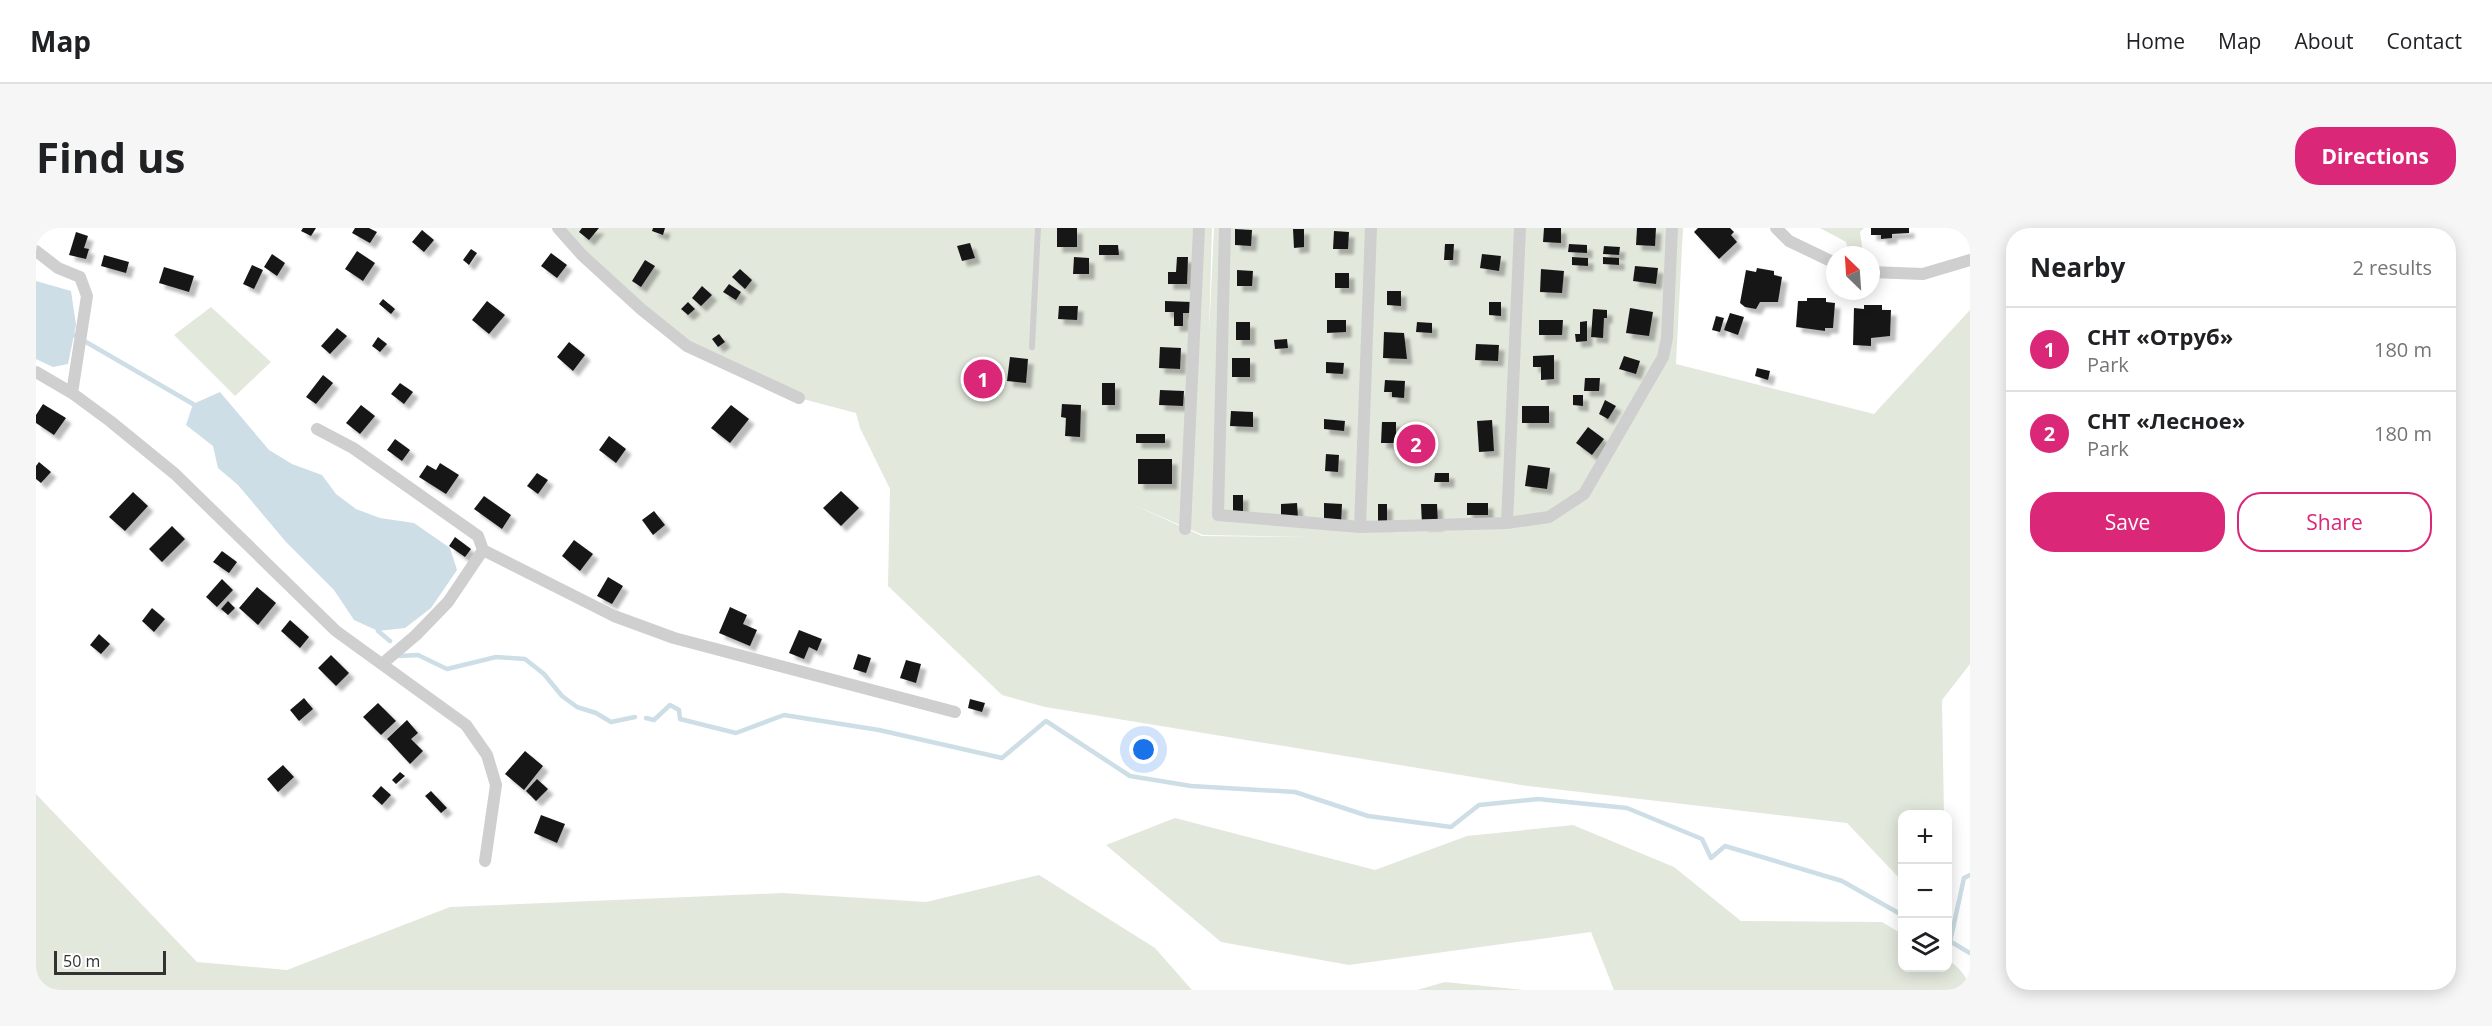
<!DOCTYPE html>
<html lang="en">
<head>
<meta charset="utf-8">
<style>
  body { margin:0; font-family:"Open Sans",sans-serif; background:#f6f6f6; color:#202124 }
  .controls { position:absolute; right:18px; bottom:18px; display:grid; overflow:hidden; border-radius:12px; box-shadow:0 3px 15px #0003 }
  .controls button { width:54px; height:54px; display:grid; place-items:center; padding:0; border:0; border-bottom:2px solid #e0e0e0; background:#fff; color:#202124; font:30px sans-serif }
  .compass { position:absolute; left:1790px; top:18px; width:54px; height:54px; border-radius:50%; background:#fff; box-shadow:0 3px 15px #0003; rotate:335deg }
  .scale { position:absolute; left:18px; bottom:15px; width:112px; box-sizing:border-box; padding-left:6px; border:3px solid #323232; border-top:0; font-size:16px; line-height:21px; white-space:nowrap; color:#323232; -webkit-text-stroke:4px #fff; paint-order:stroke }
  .you { position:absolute; left:1108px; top:522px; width:21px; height:21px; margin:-15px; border:4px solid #fff; border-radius:50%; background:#1a73e8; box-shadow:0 0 0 9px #1a73e833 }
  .badge { display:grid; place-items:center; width:39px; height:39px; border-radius:50%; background:#db2777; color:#fff; font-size:20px; font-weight:700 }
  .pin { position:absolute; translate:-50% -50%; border:3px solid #fff; box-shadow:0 2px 6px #0006 }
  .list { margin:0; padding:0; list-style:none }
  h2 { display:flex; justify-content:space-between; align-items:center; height:78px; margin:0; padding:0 24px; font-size:26px }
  h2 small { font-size:20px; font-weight:400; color:#757577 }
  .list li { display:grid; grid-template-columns:39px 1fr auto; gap:18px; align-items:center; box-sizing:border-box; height:84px; padding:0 24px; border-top:2px solid #e0e0e0 }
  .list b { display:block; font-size:22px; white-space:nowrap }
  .list p { margin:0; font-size:20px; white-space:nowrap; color:#757577 }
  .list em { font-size:20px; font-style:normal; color:#757577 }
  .actions { display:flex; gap:12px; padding:18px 24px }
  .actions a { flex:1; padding:14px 0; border:2px solid #db2777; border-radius:24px; text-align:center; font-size:21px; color:#db2777 }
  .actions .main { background:#db2777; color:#fff }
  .icon { flex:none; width:33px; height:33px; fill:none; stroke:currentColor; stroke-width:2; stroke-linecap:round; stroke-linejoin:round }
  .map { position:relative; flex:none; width:1934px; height:762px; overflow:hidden; border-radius:24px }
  header { display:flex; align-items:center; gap:36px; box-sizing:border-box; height:84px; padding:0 30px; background:#fff; border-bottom:2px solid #e0e0e0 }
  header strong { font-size:28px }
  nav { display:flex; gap:33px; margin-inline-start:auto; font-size:21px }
  .intro { display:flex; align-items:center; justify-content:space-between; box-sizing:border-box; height:144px; padding:0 36px }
  h1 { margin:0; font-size:42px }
  .button { padding:15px 27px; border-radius:24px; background:#db2777; color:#fff; font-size:21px; font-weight:700 }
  main { display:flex; gap:36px; padding:0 36px }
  aside { flex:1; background:#fff; border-radius:24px; box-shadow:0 3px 15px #0003 }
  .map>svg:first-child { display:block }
  .green { fill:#e3e8dd; fill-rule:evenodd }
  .water { fill:#cddee6 }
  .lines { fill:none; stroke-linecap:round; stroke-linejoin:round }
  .stream { stroke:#cddee6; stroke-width:4.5 }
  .building { fill:#191919; filter:url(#shadow) }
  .lane { stroke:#cfcfcf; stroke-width:6 }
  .street { stroke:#cfcfcf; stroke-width:12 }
</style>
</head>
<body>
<header>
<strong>Map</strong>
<nav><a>Home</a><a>Map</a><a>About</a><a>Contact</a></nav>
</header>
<div class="intro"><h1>Find us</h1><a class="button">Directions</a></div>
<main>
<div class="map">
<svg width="1934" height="762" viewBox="0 0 1934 762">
  <defs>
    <filter id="shadow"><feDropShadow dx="5.5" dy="5.5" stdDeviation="1.5" flood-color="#0004"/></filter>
  </defs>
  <rect width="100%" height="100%" fill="#fff"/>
  <!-- green -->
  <path class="green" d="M522,0h654l-3,106 5,-106h469l-7,136 198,50 96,-104v354l-28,36 2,114h-42v67l-55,-58 -319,-37 -483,-79 -43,-12 -114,-109 2,-97 -30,-61 -4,-15 -57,-15 -112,-52zM1096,276l71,31 105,2 -106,-1z
    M1784,0h44l-4,4 3,21 -5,2 -9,-2 -3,-11z
    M175,79l60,55 -36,34 -61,-61z
    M0,566l161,168 90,8 163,-63 333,-14 143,9 113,-27 116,73 37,42h-1156z
    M1139,590l200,52 92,-34 106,-11 101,42 67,54 141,1 20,12v34h46v-8c10,6 21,18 22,30h-356l-23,-58 -242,33 -128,-23 -115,-97z
    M1409,754l79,8h-107z"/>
  <!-- water -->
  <path class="water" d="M0,53l35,10 5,34 -8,39 -15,3 -17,-8z
    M184,164l49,58 23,14 30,11 14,19 20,15 24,9 34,5 36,25 7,22 -26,38 -26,20 -27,3 -24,-11 -20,-30 -48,-48 -48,-57 -20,-17 -5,-22 -27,-21 7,-21z"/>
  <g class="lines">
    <!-- stream -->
    <path class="stream" d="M38,107l119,69
      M342,403l12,10
      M364,428l18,-1 29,14 49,-12 29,2 19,15 18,22 15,11 19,6 15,9 24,-5
      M610,490l8,2 16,-15 9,5 1,9 56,14 48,-18 95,15 123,28 44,-37 84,55 61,10 104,6 73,24 83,11 28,-22 59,-6 89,9 75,31 9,19 14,-12 117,35 60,34
      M1912,712l22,13
      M1914,714l14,-64 6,-3"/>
  </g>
  <!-- building -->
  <path class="building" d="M267,0h13l-5,8 -10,-5z
    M319,0h14l8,4 -7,11 -18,-10z
    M546,0h17l-10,12 -10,-8z
    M617,0h12l-2,7 -11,-4z
    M1021,0h20v19h-20z
    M1508,0h17v15l-18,-1z
    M1601,0h19l-1,18 -19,-1z
    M1662,0h32l4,4 -3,3 6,7 -18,17 -25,-27z
    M1835,0h38v5l-17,1v4l-11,1v-4h-10z
    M1199,1l17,1 -1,16 -16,-1z
    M1257,1h11v18l-10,1z
    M386,2l12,10 -10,12 -12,-10z
    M1298,3l15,1 -1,17h-15z
    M40,4l12,4 -4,12 5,1 -3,10 -17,-4z
    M934,15l5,15 -13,3 -5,-15z
    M1409,16h9l-1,16h-9z
    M1533,16l18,1v8l-19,-1z
    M1063,17h19l1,10h-20z
    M1568,18l16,1 -1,8 -16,-1z
    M435,21l6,4 -8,12 -6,-5z
    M321,23l18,12 -12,18 -18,-12z
    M515,25l16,12 -10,13 -16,-12z
    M236,26l13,9 -8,13 -13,-9z
    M1446,26l19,2 -2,15 -19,-3z
    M68,27l25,7 -3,11 -25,-7z
    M1038,29l15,1v16h-16z
    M1141,29h11l-1,27h-19v-12h8z
    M1536,29l16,1v8l-16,-1z
    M1567,29l16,1v7l-16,-1z
    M609,32l10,6 -14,21 -9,-6z
    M216,37l11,5 -9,19 -11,-5z
    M1599,38l23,2 -2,16 -23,-3z
    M128,39l30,9 -5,16 -30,-9z
    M1721,40l17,3v4l8,2 -4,25h-18l-4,7 -11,-2 -5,-4 6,-33 10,2z
    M704,41l12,11 -7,9 -13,-12z
    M1505,41l23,2 -2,22 -22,-1z
    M1201,42l16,1 -1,15h-15z
    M1299,45h14v15h-14z
    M693,56l12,8 -5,8 -13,-8z
    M666,58l10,9 -11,11 -9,-8z
    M1351,63h14v15l-14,-1z
    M1771,70h19v4l9,1 -2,25h-8v3l-29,-4 2,-26h9z
    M347,71l12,10 -4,5 -12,-10z
    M451,73l18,14 -16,19 -17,-14z
    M1129,73l27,1v11h-9v13h-9v-14h-9z
    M652,74l7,7 -7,6 -7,-6z
    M1453,74h12v14l-12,-1z
    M1828,77h18v5h9l-1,26 -19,2v8l-18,-1 1,-37 10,1z
    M1023,78h19l-1,14 -19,-1z
    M1594,80l23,4 -4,24 -23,-3z
    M1557,81l14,1v8h-3l-1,20 -12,-1z
    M1694,85l14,4 -6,18 -14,-5z
    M1680,88l8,2 -4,14 -8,-2z
    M1291,92h19v12l-19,1z
    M1503,92h24l-1,15h-23z
    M1551,93v20l-11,1 -1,-8h5v-12z
    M1200,94h14v18h-14z
    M1381,94l15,1v10l-16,-1z
    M301,100l10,8 -17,18 -9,-8z
    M1348,104l20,1 3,26 -24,-1z
    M683,106l6,8 -7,5 -6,-8z
    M342,109l9,7 -7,8 -8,-6z
    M1251,111l1,9 -13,1 -1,-9z
    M533,114l16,13 -12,16 -16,-14z
    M1440,116l23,1 -1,16 -23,-1z
    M1124,119l21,1 -1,21 -21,-1z
    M1518,127v24l-13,1v-13h-8v-11z
    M1588,128l16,5 -4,13 -17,-5z
    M974,129l18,2 -2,24 -19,-2z
    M1196,130h18v19h-18z
    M1290,134l18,1 -1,11 -17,-1z
    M1721,140l13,3 -2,9 -13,-4z
    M287,147l10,8 -17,21 -10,-7z
    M1549,150h15l-1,13h-15z
    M1349,152l20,1 -1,17 -12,-1v-5h-8z
    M364,155l13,9 -9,12 -13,-10z
    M1066,155h13v22h-13z
    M1124,162l24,1 -1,15 -24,-1z
    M1537,167h10v11l-10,-1z
    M1569,172l11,6 -8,13 -9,-5z
    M7,176l23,14 -12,17 -18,-12v-8z
    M1026,176l19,1 -1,32 -15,-1 1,-18 -5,-1z
    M325,177l14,11 -15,18 -14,-11z
    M695,177l18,14 -19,24 -19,-15z
    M1486,178h27v17h-27z
    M1195,183l22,1v15l-23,-1z
    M1288,191l21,2 -1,10 -20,-2z
    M1456,192l2,31 -15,1 -2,-31z
    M1346,194h14v21h-15z
    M1552,199l16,12 -12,16 -16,-12z
    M1100,206h29v9h-29z
    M573,208l17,13 -10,14 -17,-13z
    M359,211l15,11 -8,11 -15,-11z
    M1290,226l13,1 -1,17 -13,-1z
    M1102,231h34v25h-34z
    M3,234l12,10 -10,11 -5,-4v-13z
    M404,235l19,12 -13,19 -27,-17 8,-12 9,5z
    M1492,237l22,3 -3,21 -22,-3z
    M501,245l11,7 -10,14 -11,-8z
    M1399,245h14v9h-15z
    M805,263l18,17 -18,18 -18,-18z
    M97,264l15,14 -23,25 -16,-14z
    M1197,267h10v17h-10z
    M448,268l27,19 -9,14 -28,-20z
    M1261,275l1,15h-17v-14z
    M1288,275l18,1 -1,19h-17z
    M1431,275h21v12h-21z
    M1342,276h9v21h-9z
    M1385,276h16l1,21h-16z
    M618,283l11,14 -12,10 -11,-15z
    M136,298l13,13 -23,23 -13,-13z
    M419,309l16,12 -6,8 -16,-11z
    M538,312l19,14 -13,17 -18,-15z
    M186,323l15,11 -8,11 -16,-11z
    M572,349l15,9 -11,18 -15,-8z
    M186,351l11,11 -16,17 -11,-10z
    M221,359l19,16 -18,22 -19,-17z
    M192,373l7,7 -7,7 -7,-6z
    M694,379l17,8 -4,9 14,6 -7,16 -31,-13z
    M116,380l13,11 -11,13 -12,-11z
    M254,392l19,17 -9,11 -19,-17z
    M763,402l23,9 -5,12 -8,-4 -5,12 -15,-6z
    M63,406l11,10 -9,10 -11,-9z
    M822,426l13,4 -5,15 -13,-4z
    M295,427l18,18 -13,13 -18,-18z
    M870,432l15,4 -5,19 -16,-5z
    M268,470l9,11 -14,12 -9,-11z
    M934,471l15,4 -3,9 -14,-4z
    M342,475l18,18 -15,14 -18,-18z
    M371,492l11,13 -7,6 12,12 -13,13 -23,-25z
    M489,523l18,15 -19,24 -19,-16z
    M247,537l11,12 -16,15 -11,-13z
    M364,544l5,4 -9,8 -4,-4z
    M501,551l11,10 -12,12 -10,-10z
    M345,558l10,9 -9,10 -10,-9z
    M395,563l16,17 -6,5 -16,-17z
    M505,587l24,9 -8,19 -23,-10z"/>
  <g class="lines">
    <!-- lane -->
    <path class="lane" d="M996,119l6,-119"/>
    <!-- street -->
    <path class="street" d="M522,0l24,27 59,54 46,37 112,52
      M1189,0l-7,287 142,12 147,-4 42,-6 35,-23 79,-137 4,-19 5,-110
      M1740,0l13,13 46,22
      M0,23l22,17 22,9 7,19 -15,97
      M1835,44l52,2 47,-14
      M0,144l36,21 38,28 65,53 161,157 130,94 21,30 9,30 -11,76
      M281,201l36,19 125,88 5,14 -35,52 -32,33 -34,29
      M1471,295l13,-295
      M1324,299l11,-299
      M1149,301l14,-301
      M447,322l131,66 60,22 281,74"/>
  </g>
</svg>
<div class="controls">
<button>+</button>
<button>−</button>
<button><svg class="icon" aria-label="layers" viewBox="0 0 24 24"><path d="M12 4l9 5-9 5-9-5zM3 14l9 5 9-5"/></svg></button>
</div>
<svg class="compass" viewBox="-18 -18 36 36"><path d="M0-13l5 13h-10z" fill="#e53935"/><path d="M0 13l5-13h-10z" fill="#757577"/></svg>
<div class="scale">50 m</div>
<div class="you"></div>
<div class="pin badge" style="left:947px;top:151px">1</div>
<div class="pin badge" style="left:1380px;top:216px">2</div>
</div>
<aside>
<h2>Nearby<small>2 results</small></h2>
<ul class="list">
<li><span class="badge">1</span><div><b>СНТ «Отруб»</b><p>Park</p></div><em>180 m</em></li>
<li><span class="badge">2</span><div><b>СНТ «Лесное»</b><p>Park</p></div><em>180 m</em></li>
</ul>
<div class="actions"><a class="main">Save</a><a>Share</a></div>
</aside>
</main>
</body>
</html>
